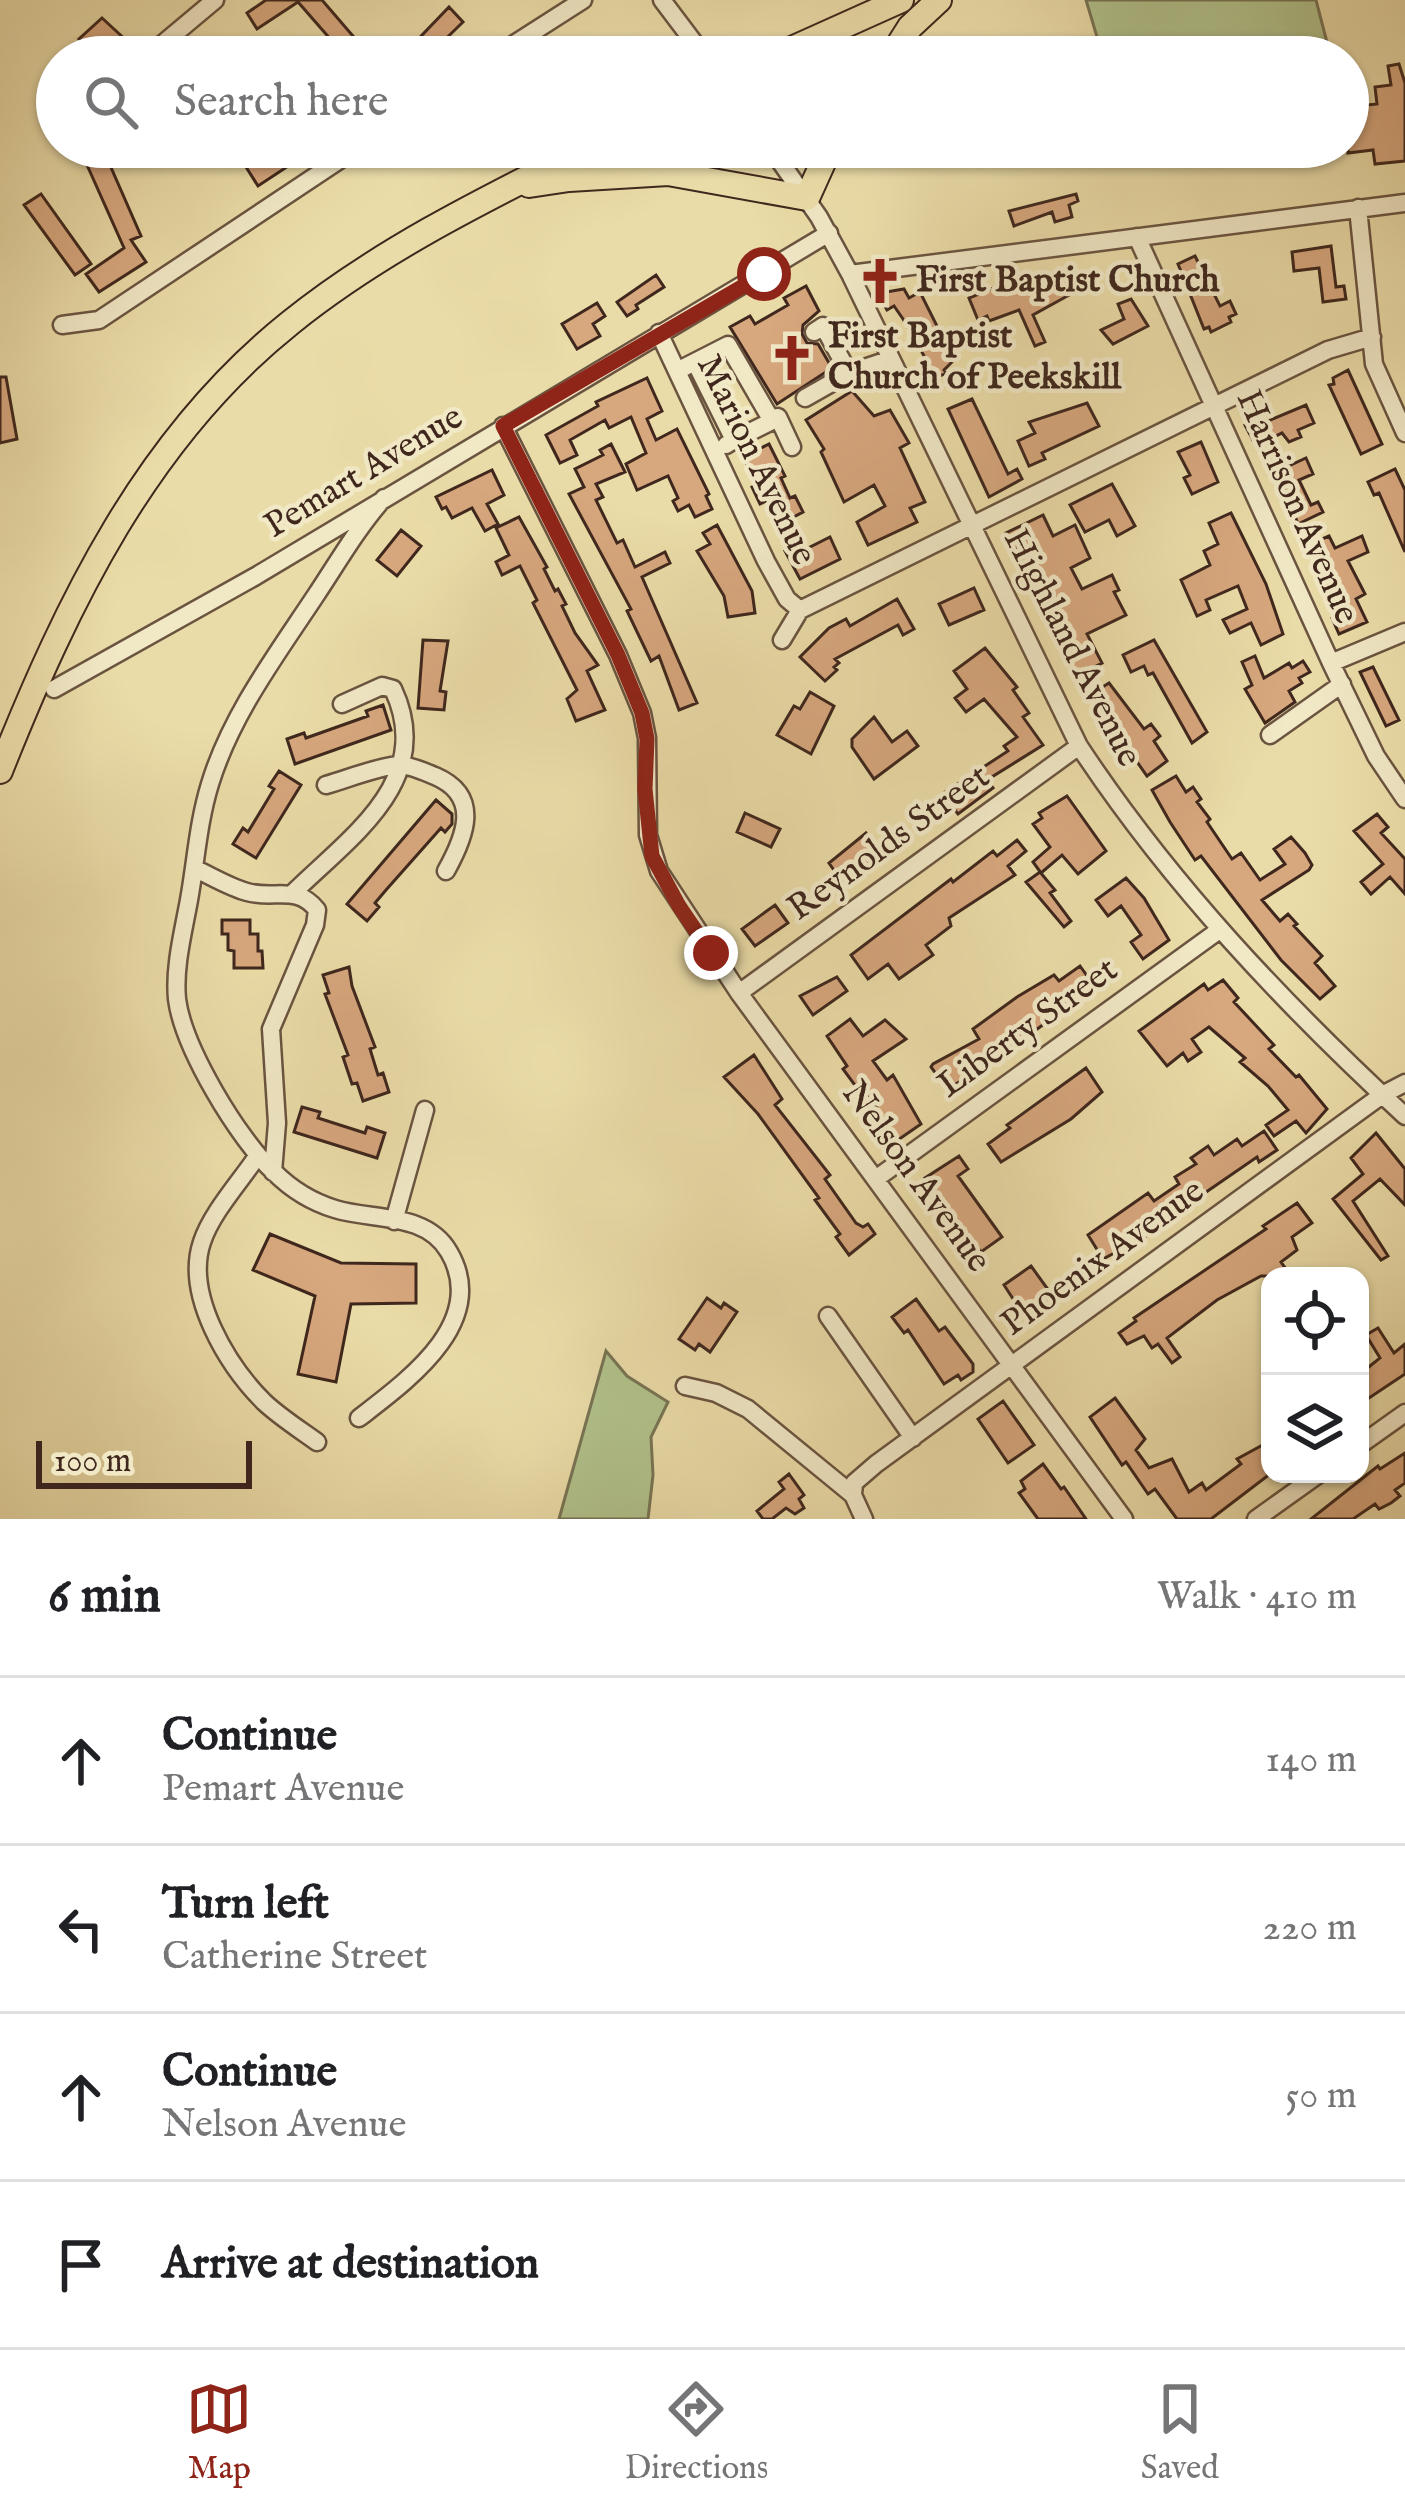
<!DOCTYPE html>
<html lang="en">
<head>
<meta charset="utf-8">
<style>
  body { margin:0; font-family:"IM FELL English",serif; background:#f6f6f6; color:#202124 }
  .controls { position:absolute; right:36px; bottom:36px; display:grid; overflow:hidden; border-radius:24px; box-shadow:0 3px 9px #0004 }
  .controls button { width:108px; height:108px; display:grid; place-items:center; padding:0; border:0; border-bottom:3px solid #e0e0e0; background:#fff; color:#202124; font:60px sans-serif }
  .scale { position:absolute; left:36px; bottom:30px; width:216px; box-sizing:border-box; padding-left:12px; border:6px solid #3f271d; border-top:0; font-size:33px; line-height:42px; white-space:nowrap; color:#3f271d; -webkit-text-stroke:9px #f1e8c6; paint-order:stroke }
  .stop { position:absolute; width:36px; height:36px; margin:-27px; border:9px solid #8f2418; border-radius:50%; background:#fff }
  .stop.end { background:#8f2418; border-color:#fff; box-shadow:0 3px 12px #0008 }
  .list { margin:0; padding:0; list-style:none }
  h2 { display:flex; justify-content:space-between; align-items:center; height:156px; margin:0; padding:0 48px; font-size:51px }
  h2 small { font-size:39px; font-weight:400; color:#757577 }
  .list li { display:grid; grid-template-columns:78px 1fr auto; gap:36px; align-items:center; box-sizing:border-box; height:168px; padding:0 48px; border-top:3px solid #e0e0e0 }
  .list b { display:block; font-size:45px; white-space:nowrap }
  .list p { margin:0; font-size:39px; white-space:nowrap; color:#757577 }
  .list em { font-size:39px; font-style:normal; color:#757577 }
  .icon { flex:none; width:66px; height:66px; fill:none; stroke:currentColor; stroke-width:2; stroke-linecap:round; stroke-linejoin:round }
  .map { position:relative; flex:none; width:1405px; height:1519px; overflow:hidden }
  .search { position:absolute; background:#fff; box-shadow:0 3px 9px #0004; left:36px; right:36px; top:36px; height:132px; display:flex; align-items:center; gap:30px; box-sizing:border-box; padding:0 42px; border-radius:66px; color:#757577; font-size:45px }
  .sheet { height:828px; background:#fff }
  nav { display:flex; justify-content:space-around; align-items:center; box-sizing:border-box; height:168px; border-top:3px solid #e0e0e0; background:#fff; font-size:33px; color:#757577 }
  nav a { display:grid; justify-items:center; gap:6px }
  nav .on { color:#8f2418 }
  .map>svg:first-child { display:block }
  .green { fill:#b1c28c; stroke:#787454; stroke-width:3 }
  .building { fill:#d7a77e; stroke:#3f271d; stroke-width:3 }
  .lines { fill:none; stroke-linecap:round; stroke-linejoin:round }
  .minor-casing { stroke:#6a5440; stroke-width:21 }
  .highway-casing { stroke:#3f271d; stroke-width:28 }
  .minor { stroke:#f1e8c6; stroke-width:16 }
  .highway { stroke:#eadca8; stroke-width:24 }
  .route { stroke:#8f2418; stroke-width:15 }
  .labels { text-anchor:middle; dominant-baseline:central; stroke-width:9; stroke-linejoin:round; paint-order:stroke }
  .poi-label { font-size:36px; font-weight:bold; fill:#3f271d; stroke:#f1e8c6; text-anchor:start }
  .street-label { font-size:36px; fill:#3f271d; stroke:#f1e8c6 }
</style>
</head>
<body>
<div class="map">
<svg width="1405" height="1519" viewBox="0 0 1405 1519">
  <rect width="100%" height="100%" fill="#eadca8"/>
  <filter id="stains"><feTurbulence type="fractalNoise" baseFrequency=".00167" numOctaves="4"/><feColorMatrix values="0 0 0 0 .2 0 0 0 0 .09 0 0 0 0 .02 0 0 0 .5 -.17"/></filter>
  <radialGradient id="worn" r=".72"><stop offset=".6" stop-color="#630" stop-opacity="0"/><stop offset="1" stop-color="#630" stop-opacity=".3"/></radialGradient>
  <!-- green -->
  <path class="green" d="M1086,0h230l13,50 -26,7h-200z
    M606,1351l21,25 41,26 -17,35 2,38 -5,44h-89z"/>
  <!-- building -->
  <path class="building" d="M266,0h56l49,57h-25l-48,-55 -41,27 -10,-16z
    M449,7l14,15 -36,35h-26z
    M102,18l26,24 -15,15h-13l-21,-18z
    M1399,64l6,19v78l-30,3 -2,-14 -25,3v-46l29,-3 -2,-17 16,-2 -3,-19z
    M79,147h23l39,89 -10,4 15,22 -47,30 -13,-18 38,-26z
    M277,147h22l6,8 -47,31 -12,-19z
    M1262,147h68l1,8 -67,8z
    M41,194l50,70 -16,11 -51,-70z
    M1076,194l2,7 -9,4 3,12 -17,5 -3,-10 -38,14 -5,-15z
    M1331,246l5,41 8,-1 2,13 -23,3 -4,-34 -25,3 -2,-19z
    M1195,256l25,50 10,-5 6,13 -7,3 2,5 -20,10 -2,-5 -5,2 -26,-65z
    M1061,274l10,20 -38,21 12,27 -10,4 -16,-36 -30,11 -2,-5 -9,4 -9,-22 41,-17 3,8 23,-10 2,6z
    M656,275l8,12 -28,18 2,4 -11,7 -10,-14z
    M806,286l13,25 -16,14 -1,9 5,9 11,1 14,24 -55,36 -47,-77 20,-11 5,8 33,-19 -4,-7z
    M904,289l5,9 11,-6 34,68 -10,10 2,3 -14,7 -9,-17 4,-2 -24,-42 -9,-13 -7,4 -4,-7 3,-11z
    M1131,299l17,27 -35,18 -12,-14 23,-11 -6,-15z
    M597,303l8,13 -12,8 7,12 -23,13 -15,-25z
    M1348,370l34,74 -21,10 -32,-69 5,-1 -1,-6z
    M0,377h6l11,62 -17,4z
    M647,378l15,33 -15,8 9,21 21,-11 32,65 -3,2 6,13 -17,8 -6,-12 -11,6 -5,-10 5,-3 -10,-22 -31,14 -11,-26 20,-11 -15,-36 -22,11 -4,-8 -35,20 7,15 -17,8 -14,-28 52,-29 -2,-4z
    M852,391l22,25 16,-6 19,33 -9,5 25,54 -15,6 7,14 -49,23 -11,-23 28,-16 -11,-21 -30,17 -23,-50 3,-3 -18,-29z
    M972,399l36,75 9,-5 5,10 -33,18 -41,-88z
    M1087,403l12,23 -57,27 3,6 -16,7 -11,-25 17,-8 -6,-11z
    M1306,405l8,18 -16,7 3,7 -12,5 -7,-9 -26,13 -11,-21 13,-7 3,6z
    M1201,442l17,40 -26,12 -8,-16 6,-3 -12,-23z
    M611,444l14,28 -29,12 7,13 -7,3 21,43 6,-3 12,27 30,-15 5,11 -28,14 55,126 -18,7 -20,-54 -8,5 -24,-50 4,-2 -62,-115 15,-7 -9,-18 28,-14 -3,-5z
    M769,444l16,32 -4,2 9,20 5,-2 8,16 -21,11 -12,-24 -10,5 -8,-17 5,-2 -14,-28z
    M1306,458l7,16 -14,6 12,25 7,-3 5,10 -25,12 -20,-53z
    M1395,469l10,21v62l-26,-59 -5,2 -6,-13z
    M492,470l12,25 -17,9 11,20 -13,7 -13,-23 -20,10 -6,-11 -4,2 -6,-12z
    M1112,484l23,42 -18,10 -8,-16 -24,12 -15,-27z
    M1231,513l35,71 17,50 -22,11 -10,-22 -21,10 -7,-13 24,-11 -9,-23 -32,14 4,10 -13,6 -16,-36 29,-15 -6,-14 14,-7 -9,-21z
    M1043,515l10,21 22,-11 15,33 -19,10 11,21 30,-14 7,15 -5,2 12,23 -39,19 15,29 -27,14 -32,-72 2,-6 -39,-66z
    M519,517l28,50 -3,2 11,22 3,-2 8,15 -4,2 13,27 23,32 -11,6 18,39 -29,11 -9,-22 10,-9 -44,-87 4,-3 -17,-34 -18,9 -6,-13 13,-7 -13,-27z
    M717,525l35,66 3,22 -27,4 -4,-21 -27,-45 13,-7 -7,-11z
    M401,530l20,16 -24,30 -20,-16z
    M1329,536l6,12 27,-12 6,16 -20,9 17,33 -9,5 11,23 -28,12 -7,-16 10,-4 -34,-69z
    M830,537l10,22 -40,20 -15,-28 18,-8 3,6z
    M974,588l10,22 -35,15 -10,-21z
    M897,599l17,30 -11,6 -5,-10 -63,34 4,4 -5,4 3,3 -12,11 -25,-24 29,-29 17,-9 4,7z
    M423,640l25,1 -8,50 6,1 -2,18 -26,-2z
    M1154,640l53,92 -15,11 -39,-70 -5,2 -4,-9 -13,6 -8,-17z
    M985,648l32,39 -4,3 16,23 -6,4 20,28 -56,35 6,8 -35,26 -16,-20 66,-43 -4,-5 13,-9 -33,-38 -18,13 -11,-14 12,-9 -13,-18z
    M1255,656l9,22 25,-15 3,5 11,-7 7,11 -11,6 3,5 -13,8 6,11 -30,21 -20,-34 7,-4 -10,-23z
    M1373,667l26,53 -13,6 -26,-54z
    M1109,683l35,46 7,-5 9,12 -6,5 13,20 -20,15 -57,-81z
    M810,692l24,14 -23,48 -34,-19 17,-29 6,3z
    M383,705l8,25 -96,34 -8,-25 17,-6 2,5 62,-22 -2,-5z
    M874,717l18,25 15,-11 11,15 -44,33 -22,-32v-8z
    M279,771l22,14 -45,73 -23,-14 10,-16 5,4 26,-43 -5,-3z
    M1176,776l10,16 7,-5 8,12 -4,3 13,17 -3,3 25,37 9,-6 19,27 25,-16 -11,-15 17,-12 14,16 7,12 -3,5 -47,30 18,21 8,-7 9,10 -3,2 28,30 -7,7 20,23 -15,13 -39,-39 -80,-104 -6,4 -25,-38 -18,-32z
    M1067,796l39,55 -28,23 -16,-19 -21,18 -8,-11 17,-15 -17,-23 9,-6 -3,-5z
    M436,800l16,14v10l-7,8 -4,-4 -55,62 -11,13 4,4 -12,14 -20,-17z
    M745,813l35,16 -9,18 -34,-15z
    M1377,814l11,13 -7,6 24,26v35l-15,-17 -19,17 -10,-12 22,-18 -29,-33z
    M866,833l15,21 -24,17 3,5 -15,10 -16,-23z
    M1017,840l9,11 -18,15 7,9 -66,43 2,8 -25,19 7,10 -34,24 -11,-15 -20,15 -17,-24 100,-76 2,3 40,-31 4,5z
    M1040,872l15,18 -5,3 21,28 -7,6 -38,-45z
    M1126,878l18,20 25,42 -26,19 -12,-17 10,-7 -20,-29 -13,10 -12,-16z
    M775,905l13,18 -33,23 -13,-17z
    M222,920h28v14h8v17h4l1,17h-29v-17l-6,-1v-16h-6z
    M1080,966l15,21 -110,80 -38,22 -16,-22 2,-3 46,-25 -6,-10 44,-32 37,-22 5,6z
    M349,967l3,19 23,61 -5,2 8,26 5,-2 6,19 -26,9 -6,-18 -5,1 -9,-27 5,-2 -23,-61 4,-1 -6,-18z
    M837,977l10,14 -34,24 -13,-19z
    M1223,980l15,18 -4,4 40,43 -5,4 27,28 3,-2 28,34 -21,24 -10,-12 -22,15 -8,-11 22,-15 -20,-24 -28,-24 5,-4 -36,-31 -17,12 9,13 -13,9 -5,-8 -16,13 -28,-35 65,-47 4,6z
    M850,1019l13,17 22,-16 21,19 -33,22 14,19 6,-5 28,49 -23,16 -36,-55 -5,3 -14,-19 4,-3 -20,-30z
    M754,1055l28,44 -7,6 55,70 -5,4 31,44 7,4 5,-3 7,10 -26,21 -13,-18 4,-3 -25,-34 4,-2 -61,-84 -34,-37z
    M1086,1068l16,24 -31,27 -70,43 -13,-18 22,-16 -3,-3z
    M302,1107l18,5 -2,6 47,15 2,-6 18,6 -8,25 -83,-26z
    M1264,1131l13,19 -18,12 -2,-5 -90,62 2,3 -15,10 -51,27 -15,-24 60,-42 6,8 25,-17 -4,-7 21,-13 -5,-6 17,-12 6,9 23,-16 5,7z
    M1376,1133l29,36v36l-25,-26 -27,22 35,55 -7,4 -48,-61 30,-25 -12,-16z
    M959,1156l9,13 -10,7 44,61 -21,15 -56,-74z
    M1297,1203l15,20 -20,14 5,13 -16,12 10,14h-30l-44,24 -50,38 13,19 -8,6 -14,-19 -6,4 -8,-12 -17,8 -8,-11 17,-12 -2,-3 132,-89 -3,-3z
    M270,1234l71,29 75,1v39l-65,1 -15,78 -38,-8 17,-78 -62,-26z
    M1031,1266l26,36 -29,20 -24,-37z
    M707,1298l14,10 3,-5 13,9 -27,40 -11,-8 -4,6 -16,-11z
    M916,1299l23,32 6,-4 28,37v8l-12,8 -3,-5 -14,9 -36,-54 -4,3 -12,-16z
    M1378,1328l16,25 11,-9v30l-45,30v-30l20,-16 -14,-23z
    M1115,1398l30,41 -9,11 13,18 23,-9 17,33 13,-9 4,7 35,-26 -4,-5 33,-18v33l-59,45h-34l-22,-30 -7,5 -22,-32 -4,3 -32,-48z
    M1003,1401l31,44 -26,18 -30,-44z
    M1405,1453v30l-10,7 5,6 -9,7 -12,6 -4,-5 -22,15h-42l67,-53 2,3z
    M1043,1464l18,25 3,-2 22,32h-48l-19,-26 6,-4 -4,-8z
    M789,1474l15,21 -5,4 5,9 -9,6 -9,-6 -14,11h-9l-6,-8 27,-22 -5,-7z"/>
  <g class="lines">
    <defs>
      <path id="minor" d="M662,0l43,57
        M147,57l68,-57
        M494,57l89,-57
        M770,147l49,70 31,57 229,472c91,138 205,258 326,370
        M1358,208l16,156 31,69
        M1137,237l194,426 45,93 29,43
        M850,274l555,-71
        M62,325l37,-5 260,-173
        M814,332l9,-6 26,47
        M659,333l107,228 21,38 13,11
        M695,362l39,78 -8,5
        M677,371l51,-26 44,76 -38,19
        M805,398l44,-25 42,-14
        M772,421l6,-4 14,30
        M503,426l115,229 24,58 5,25 1,97 11,36 80,122 385,526
        M782,640l18,-30 528,-260 44,-13
        M1331,663l74,-31
        M54,689l202,-113 573,-343
        M1270,735l72,-51
        M326,785c22,-6 49,-18 73,-20 11,0 26,7 36,11 47,20 30,61 11,95
        M194,868c17,8 35,19 53,24 27,8 50,-8 70,18l-2,15 -44,104 6,94 -4,49
        M294,892c57,-56 142,-112 99,-203l-11,-3 -40,18
        M739,993l340,-247
        M258,1155c-18,27 -46,57 -56,87 -18,53 26,124 62,160 16,15 35,27 53,40
        M877,1178l341,-247
        M394,1221l31,-111
        M828,1316l85,122
        M685,1386l31,7 32,16 105,86 11,24
        M359,1418c48,-37 131,-96 90,-166 -23,-40 -75,-31 -114,-43 -23,-7 -44,-20 -61,-37 -36,-33 -91,-125 -97,-173 -3,-32 6,-66 12,-99 7,-39 9,-77 21,-116 21,-69 67,-130 106,-189 22,-33 42,-68 68,-97
        M1360,1445l45,-32
        M853,1495l1,-12 22,-19 506,-369 23,-12
        M1256,1519l63,-45"/>
      <path id="highway" d="M774,57l127,-57
        M891,57l19,-30 29,-27
        M638,147l6,13 24,13
        M772,150l42,-3
        M529,185l40,-6 99,-6 139,25 23,-51
        M0,771c67,-168 146,-333 290,-448 89,-72 197,-125 299,-176"/>
    </defs>
    <!-- minor casing -->
    <use href="#minor" class="minor-casing"/>
    <!-- highway casing -->
    <use href="#highway" class="highway-casing"/>
    <!-- minor -->
    <use href="#minor" class="minor"/>
    <!-- highway -->
    <use href="#highway" class="highway"/>
  </g>
  <g class="lines">
    <!-- route -->
    <path class="route" d="M711,953l-32,-47 -27,-50 -7,-67 2,-50 -5,-26 -24,-58 -115,-229 261,-152"/>
  </g>
  <!-- icons -->
  <defs>
    <symbol id="church-bare" viewBox="-9 -9 18 18"><path d="M-1.2-6h2.4v3.5h3.3v2.4h-3.3V6h-2.4V-.1h-3.3v-2.4h3.3Z" fill="#8f2418" stroke="#f1e8c6" stroke-width="2.5" paint-order="stroke"/></symbol>
  </defs>
  <g fill-rule="evenodd">
    <use href="#church-bare" x="847" y="248" width="66" height="66"/>
    <use href="#church-bare" x="759" y="325" width="66" height="66"/>
  </g>
  <g class="labels">
    <!-- poi labels -->
    <g class="poi-label">
      <text x="916" y="281">First Baptist Church</text>
      <text x="828" y="337">First Baptist<tspan x="828" dy="41">Church of Peekskill</tspan></text>
    </g>
    <!-- street labels -->
    <g class="street-label">
      <text transform="translate(756 460) rotate(64)">Marion Avenue</text>
      <text transform="translate(364 472) rotate(-31)">Pemart Avenue</text>
      <text transform="translate(1297 507) rotate(66)">Harrison Avenue</text>
      <text transform="translate(1072 648) rotate(63)">Highland Avenue</text>
      <text transform="translate(889 843) rotate(-36)">Reynolds Street</text>
      <text transform="translate(1028 1028) rotate(-36)">Liberty Street</text>
      <text transform="translate(916 1177) rotate(54)">Nelson Avenue</text>
      <text transform="translate(1103 1258) rotate(-36)">Phoenix Avenue</text>
    </g>
  </g>
  <rect width="100%" height="100%" filter="url(#stains)"/>
  <rect width="100%" height="100%" fill="url(#worn)"/>
</svg>
<div class="controls">
<button><svg class="icon" aria-label="locate" viewBox="0 0 24 24"><circle cx="12" cy="12" r="6"/><path d="M12 2v4M12 18v4M2 12h4M18 12h4"/></svg></button>
<button><svg class="icon" aria-label="layers" viewBox="0 0 24 24"><path d="M12 4l9 5-9 5-9-5zM3 14l9 5 9-5"/></svg></button>
</div>
<div class="scale">100 m</div>
<div class="stop" style="left:764px;top:274px"></div>
<div class="stop end" style="left:711px;top:953px"></div>
<div class="search"><svg class="icon" aria-label="search" viewBox="0 0 24 24"><circle cx="10" cy="10" r="6"/><path d="M15 15l6 6"/></svg>Search here</div>
</div>
<section class="sheet">
<h2>6 min<small>Walk · 410 m</small></h2>
<ul class="list">
<li><svg class="icon" aria-label="ahead" viewBox="0 0 24 24"><path d="M12 20V5M6 11l6-6 6 6"/></svg><div><b>Continue</b><p>Pemart Avenue</p></div><em>140 m</em></li>
<li><svg class="icon" aria-label="left" viewBox="0 0 24 24"><path d="M17 20v-9H6M10 6l-5 5 5 5"/></svg><div><b>Turn left</b><p>Catherine Street</p></div><em>220 m</em></li>
<li><svg class="icon" aria-label="ahead" viewBox="0 0 24 24"><path d="M12 20V5M6 11l6-6 6 6"/></svg><div><b>Continue</b><p>Nelson Avenue</p></div><em>50 m</em></li>
<li><svg class="icon" aria-label="arrive" viewBox="0 0 24 24"><path d="M6 21V4h12l-3 4 3 4H6"/></svg><div><b>Arrive at destination</b></div></li>
</ul>
</section>
<nav>
<a class="on"><svg class="icon" aria-label="map" viewBox="0 0 24 24"><path d="M3 6l6-2 6 2 6-2v14l-6 2-6-2-6 2zM9 4v14M15 6v14"/></svg>Map</a>
<a><svg class="icon" aria-label="directions" viewBox="0 0 24 24"><path d="M12 3l9 9-9 9-9-9zM9 14v-3h6M13 9l2 2-2 2"/></svg>Directions</a>
<a><svg class="icon" aria-label="saved" viewBox="0 0 24 24"><path d="M7 4h10v16l-5-4-5 4z"/></svg>Saved</a>
</nav>
</body>
</html>
